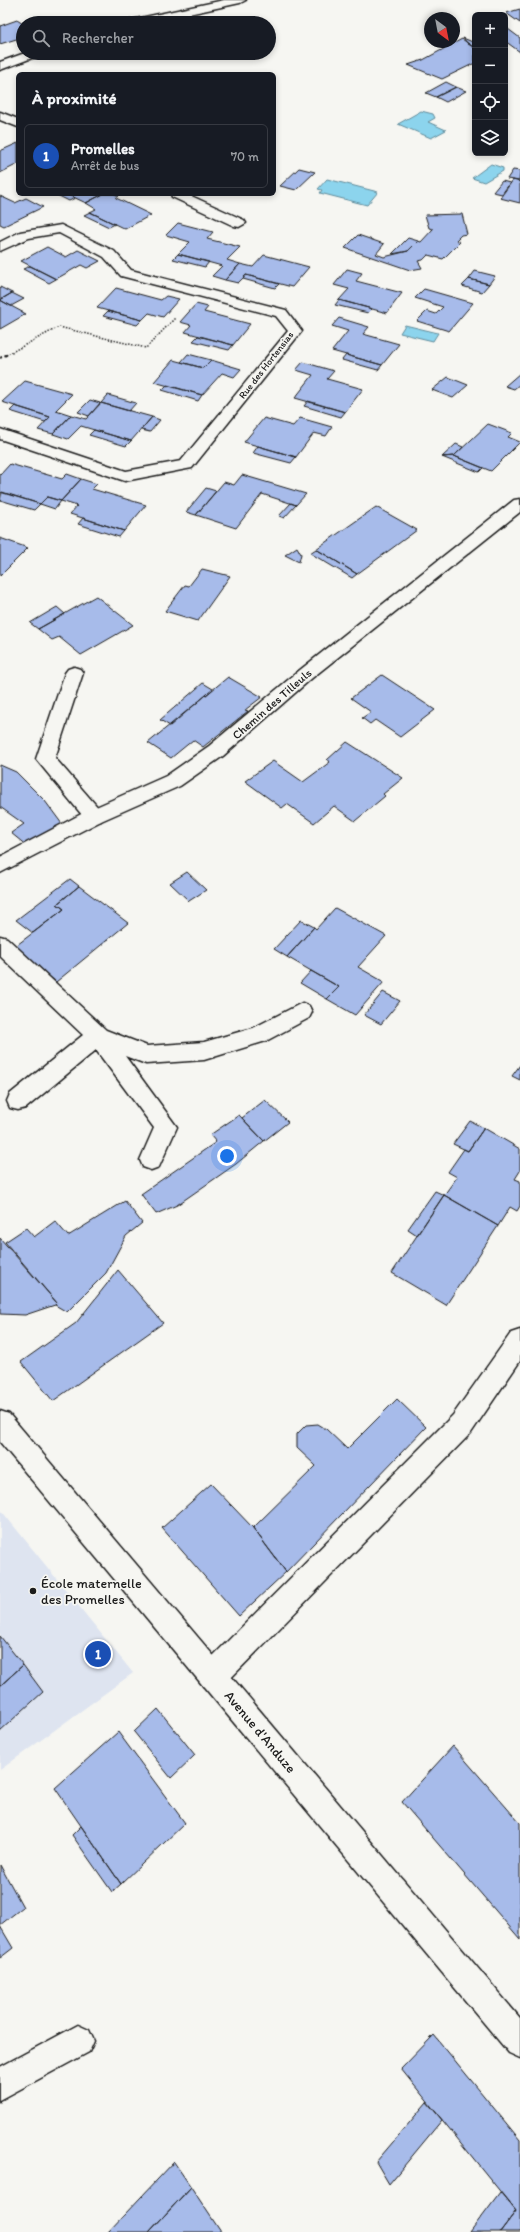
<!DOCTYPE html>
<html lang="fr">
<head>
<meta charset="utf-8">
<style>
  body { margin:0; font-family:Itim,sans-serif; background:#242831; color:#f1f3f6 }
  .controls { position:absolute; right:12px; top:12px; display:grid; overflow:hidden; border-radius:6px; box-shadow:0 2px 6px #0003 }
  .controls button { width:36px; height:36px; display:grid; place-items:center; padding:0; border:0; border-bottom:1px solid #363941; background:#171b24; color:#f1f3f6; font:20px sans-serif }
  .compass { position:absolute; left:424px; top:12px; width:36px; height:36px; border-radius:50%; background:#171b24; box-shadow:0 2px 6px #0003; rotate:148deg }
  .you { position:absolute; left:227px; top:1156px; width:14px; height:14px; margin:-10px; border:3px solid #fff; border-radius:50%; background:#1a73e8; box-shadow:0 0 0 6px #1a73e833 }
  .badge { display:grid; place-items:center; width:26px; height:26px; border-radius:50%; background:#7c3aed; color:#fff; font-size:13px; font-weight:700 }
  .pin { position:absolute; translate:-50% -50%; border:2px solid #fff; box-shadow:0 1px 4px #0006 }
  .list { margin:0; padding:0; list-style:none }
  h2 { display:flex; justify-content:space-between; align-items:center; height:52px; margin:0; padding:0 16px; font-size:17px }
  h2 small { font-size:13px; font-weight:400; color:#9ea1a6 }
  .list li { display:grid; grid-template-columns:26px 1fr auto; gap:12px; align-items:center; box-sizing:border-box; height:64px; margin:0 8px 8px; padding:0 8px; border:1px solid #363941; border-radius:6px }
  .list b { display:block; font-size:15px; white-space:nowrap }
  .list p { margin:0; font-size:13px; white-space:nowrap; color:#9ea1a6 }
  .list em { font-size:13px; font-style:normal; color:#9ea1a6 }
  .icon { flex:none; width:22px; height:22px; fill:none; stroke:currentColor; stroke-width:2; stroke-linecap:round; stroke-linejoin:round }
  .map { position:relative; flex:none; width:520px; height:2232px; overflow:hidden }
  .search { position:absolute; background:#171b24; box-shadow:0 2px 6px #0003; left:16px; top:16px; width:260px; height:44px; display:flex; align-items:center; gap:10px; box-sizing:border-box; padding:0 14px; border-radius:22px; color:#9ea1a6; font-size:15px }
  .panel { position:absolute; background:#171b24; box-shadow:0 2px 6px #0003; left:16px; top:72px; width:260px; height:124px; border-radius:6px }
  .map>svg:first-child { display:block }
  .built { fill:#dee4f0 }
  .water { fill:#8cd4ed; stroke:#5f8a99 }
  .building { fill:#a7bbea; stroke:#1c1c1c }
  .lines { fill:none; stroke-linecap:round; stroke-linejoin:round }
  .service-casing { stroke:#1c1c1c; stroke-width:3 }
  .minor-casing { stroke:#1c1c1c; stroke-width:3 }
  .tertiary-casing { stroke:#1c1c1c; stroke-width:3 }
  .primary-casing { stroke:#1c1c1c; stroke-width:3 }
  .path-far1 { stroke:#1c1c1c; stroke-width:1.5; stroke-dasharray:1.5 1.5; stroke-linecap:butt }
  .path { stroke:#1c1c1c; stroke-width:2; stroke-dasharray:2.5 2.5; stroke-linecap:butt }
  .service { fill:#f6f6f2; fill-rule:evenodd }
  .minor { fill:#f6f6f2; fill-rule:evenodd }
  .tertiary { fill:#f6f6f2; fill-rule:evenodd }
  .primary { fill:#f6f6f2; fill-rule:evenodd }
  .poi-dot { fill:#1c1c1c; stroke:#f6f6f2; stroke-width:1.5 }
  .labels { text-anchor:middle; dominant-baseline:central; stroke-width:3.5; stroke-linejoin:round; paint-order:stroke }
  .far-street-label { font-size:10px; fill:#1c1c1c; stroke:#f6f6f2 }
  .street-label { font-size:12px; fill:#1c1c1c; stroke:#f6f6f2 }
  .near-poi-label { font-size:14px; fill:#1c1c1c; stroke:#f6f6f2; text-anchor:start }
  .near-street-label { font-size:14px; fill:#1c1c1c; stroke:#f6f6f2 }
</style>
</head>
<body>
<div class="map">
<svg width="520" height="2232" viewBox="0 0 520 2232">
  <rect width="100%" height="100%" fill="#f6f6f2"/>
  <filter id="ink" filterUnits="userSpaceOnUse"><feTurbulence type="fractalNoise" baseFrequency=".025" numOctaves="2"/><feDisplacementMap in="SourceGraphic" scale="8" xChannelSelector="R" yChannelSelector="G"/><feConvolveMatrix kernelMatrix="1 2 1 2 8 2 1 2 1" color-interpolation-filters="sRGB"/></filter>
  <g filter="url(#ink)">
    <!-- built -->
    <path class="built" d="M0,1509l133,164 -133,97z"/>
    <!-- water -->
    <path class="water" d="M421,111l12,3 2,4 -7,4 18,8 -15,8 -33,-14z
      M491,164l12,4v3l-19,11 -12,-4z
      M327,179l51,13 -11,13 -47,-12 2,-3 -4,-1z
      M405,325l33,8 -5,8 -33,-8z"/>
    <!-- building -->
    <path class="building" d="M520,9v14l-14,-10z
      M17,20l6,4v13l-23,7v-18z
      M508,29l12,9v14l-15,-11v-11z
      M463,38l12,5v5l-7,-4z
      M462,39l13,9v15l-33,16 -34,-14 15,-5z
      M446,82l10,5 -20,10 -10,-4z
      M456,87l10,4 -20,11 -10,-5z
      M18,143v21l-18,9v-22z
      M299,168l16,4 -19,18 -16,-4z
      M513,170l7,1 -1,10 -12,-2z
      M513,180l7,2v21l-20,-5z
      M502,181l8,2 -8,11 -9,-2z
      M55,194h12l8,4 -6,3z
      M67,194h36l-17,9z
      M103,194h11l5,2 -3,2 35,17 -26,14 -35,-17 6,-3 -10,-6z
      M0,196l15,7 11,-5 17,9 -39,19 -4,-2z
      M90,212l25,12 -6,3 -25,-12z
      M462,214l5,20 -6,1 -5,5 4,2 -17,17 -15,-4 -5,5 -5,1 4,7 -12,2 -65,-22 13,-13 26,9 -8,10 8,3 24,-6 10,-10 3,1 12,-13 -4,-1 -4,-13z
      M178,223l35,9 -6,7 33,8 -13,13 13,4 -15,16 -13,-4 10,-10 -44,-12 12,-12 -24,-7z
      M408,238l10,3 -10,10 -16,3z
      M47,247l19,10 12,-7 22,11 -13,7 -6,-3 -25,14 -35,-18z
      M178,254l31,8 -4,5 -32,-8z
      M264,255l45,12 -17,20 -46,-12 -8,8 -13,-3 15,-16 13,3z
      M30,266l26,13 -7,4 -26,-14z
      M347,269l15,4 -6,8 46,12 -15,20 -48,-13 10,-11 -15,-4z
      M475,271l20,5 -6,8 -20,-5z
      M246,275l33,9 -4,4 -32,-9z
      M469,279l20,5 -7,8 -20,-6z
      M0,287l12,6 -12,7z
      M116,288l45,12 5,-4 13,3 -16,18 -14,-4 -7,7 -45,-12z
      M424,289l49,14 -24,28 -32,-10 10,-10 9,3 7,-7 -28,-9z
      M12,293l12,6 -13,7 -11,-6z
      M0,300l11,6 15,8 -26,15z
      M339,300l33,9 -4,4 -33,-8z
      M196,304l12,3 -4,5 46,12 -17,21 -48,-13 6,-7 -11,-3z
      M108,311l34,9 -5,5 -34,-9z
      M339,318l30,9 -6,7 36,10 -17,21 -50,-14 16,-20 -16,-5z
      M198,336l35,9 -4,5 -36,-9z
      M188,354l23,6 -8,8 -22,-6z
      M346,355l36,10 -4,5 -36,-10z
      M173,360l30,8 8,-8 30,9 -7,8 -12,-4 -20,22 -48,-13z
      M303,362l31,9 -7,8 36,10 -18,23 -50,-14 18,-23 -17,-5z
      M520,373v11l-6,5 -9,-3z
      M448,377l20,8 -15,13 -21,-8z
      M25,381l47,13 -16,16 15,5 -18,19 -15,-4 12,-13 -48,-15z
      M167,385l35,10 -4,6 -36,-11z
      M108,395l28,8 -7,8 -28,-8z
      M90,400l10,3 -11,13 -11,-4z
      M308,401l37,11 -4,5 -37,-11z
      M101,403l51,14 -21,24 -50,-15 -13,13 -15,-5 18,-19 15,4z
      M15,406l35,11 -5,5 -35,-11z
      M152,417l8,3 -10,12 -9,-2z
      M264,418l29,8 7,-8 32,9 -6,9 -12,-3 -18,24 -52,-15z
      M488,424l24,9 -4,4 12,5 -29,29 -37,-15z
      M94,430l37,11 -5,5 -37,-11z
      M456,444l7,3 -9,9 -12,1z
      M258,446l38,11 -5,6 -38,-10z
      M454,456l29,12 -4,4 -37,-15z
      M10,464l52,15 5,-5 14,5 -20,22 -14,-4 -7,7 -40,-12v-17z
      M242,475l34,10 30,9 -10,11 -34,-11 -26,34 -40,-13 28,-33 10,3z
      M81,479l16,5 -5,5 54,16 -22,26 -54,-17 7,-8 -16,-5z
      M206,488l10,3 -20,24 -10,-3z
      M2,492l38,12 -6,6 -34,-10z
      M47,497l14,4 -6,8 -15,-5z
      M291,503l5,2 -12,13 -5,-2z
      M376,507l41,23 -60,44 -41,-25z
      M83,518l41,13 -5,6 -41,-13z
      M0,538l28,10 -28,28z
      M297,547l4,7 -2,8 -14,-7z
      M316,549l41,25 -5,4 -42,-25z
      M202,569l28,7 -32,45 -33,-10 20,-26 4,1z
      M96,596l37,29 -52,30 -22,-18 -7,3 -14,-11z
      M57,607l8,7 -27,15 -8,-6z
      M382,675l53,35 -35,27 -25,-17 -5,4 -8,-6 9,-6 -20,-14z
      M228,677l34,20 -17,13 3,1 -45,36 -10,-7 -22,18 -23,-15z
      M203,683l10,6 -43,37 -10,-6z
      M347,742l56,36 -20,16 2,2 -30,25 -21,-15 -20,17 -27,-19 -5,4 -37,-27 28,-20 30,21 27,-20 -3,-2z
      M0,765l16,7 29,29 17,23 -35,22 -16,-13 13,-9 -24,-17z
      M187,872l19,18 -17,11 -19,-18z
      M70,879l9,7 -22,18 7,5 -31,24 -17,-13z
      M79,886l49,37 -72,59 -43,-34 51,-39 -7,-5z
      M335,908l51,28 -28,31 26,15 -29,33 -28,-16 12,-12 -52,-30 27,-30 2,2z
      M301,920l13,7 -27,30 -13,-8z
      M311,971l28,16 -12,12 -27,-16z
      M383,992l17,9 -19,23 -17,-9z
      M520,1065v15l-8,-4z
      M265,1100l23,22 -24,19 -22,-23z
      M239,1115l25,26 -28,23 -59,41 -21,9 -15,-20 75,-52 -6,-7z
      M470,1121l14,7 -16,23 -15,-7z
      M484,1128l36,21v22l-5,8 5,2v25l-3,5 -7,-4 -12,19 -54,-31 13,-18 -9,-5 16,-23 4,2z
      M435,1191l9,4 -27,40 -9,-6z
      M444,1195l54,31 -52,79 -54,-32z
      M125,1201l17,22 -16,13 -20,37 -39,39 -12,-7 2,-2 -52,-61 21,-14 8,9 21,-16 13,15z
      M0,1238l57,65 -2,2 -30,10 -25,-1z
      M118,1270l45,53 -110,78 -32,-39 55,-39z
      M397,1399l29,28 -140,145 -33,-44 63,-62 -19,-18v-14l9,-9 12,-1 8,5 21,20z
      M211,1484l42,44 33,44 -47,44 -77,-88z
      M0,1636l23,29 -23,21z
      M23,1665l20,27 -43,39v-45z
      M158,1709l37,46 -24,23 -37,-46z
      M118,1732l67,91 -64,61 -66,-96z
      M453,1746l67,77v116l-118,-137z
      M81,1826l40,58 -9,8 -40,-57z
      M0,1865l23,42 -23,18z
      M0,1926l13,22 -13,10z
      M434,2035l86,105v92h-20l16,-21 -115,-142z
      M427,2102l15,18 -53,64 -13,-22z
      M174,2162l17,25 -42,45h-41z
      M191,2187l30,45h-72z
      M500,2192l16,19 -16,21h-30z"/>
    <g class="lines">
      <defs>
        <path id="service" d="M74,667l6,2 3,4 -28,85 46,53 3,5 -3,5 -7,2 -7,-2 -51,-62 29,-86 3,-4z"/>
        <path id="minor" d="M0,112l18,7v8l-18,-7z
          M171,194h16l57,26 2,3 -7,4 -5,-1 -62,-29z
          M61,225l53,26 17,19 155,40 16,21 -110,137 -67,13 -125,-42v-10l126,42 55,-10 107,-130 -12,-15 -155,-40 -17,-19 -45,-24 -30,5 -29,13v-9l20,-10z
          M520,499v13l-208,166 -89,78 -43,30 -79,35 -101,52v-16l87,-46 79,-35 43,-30 91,-76 214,-170z
          M0,936l7,2 99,92 41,16 57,-4 49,-14 49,-25 7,3 3,6 -3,6 -43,23 -62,19 -58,4 -21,-8 52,71 -18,40 -8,3 -8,-3 -3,-7 14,-32 -58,-78 -70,58 -8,2 -8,-2 -3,-7 3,-7 73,-59 -83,-79z
          M520,1330v31l-49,72 -248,253 -10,4 -10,-4 -4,-10 4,-10 250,-251 58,-82z
          M78,2025l11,5 5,11 -5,11 -89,48v-33z"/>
        <path id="tertiary" d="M224,0h22l-6,3 -93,20h-22l6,-3z
          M25,53h17l-2,2 -40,15v-8z"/>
        <path id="primary" d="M0,1411l9,3 511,604v40l-11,-5 -509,-611z"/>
      </defs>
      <!-- service casing -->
      <use href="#service" class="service-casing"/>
      <!-- minor casing -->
      <use href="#minor" class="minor-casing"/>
      <!-- tertiary casing -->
      <use href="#tertiary" class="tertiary-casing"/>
      <!-- primary casing -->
      <use href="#primary" class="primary-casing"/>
      <!-- path-far1 -->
      <path class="path-far1" d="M6,355l53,-28 87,21 29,-30"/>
      <!-- path -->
      <path class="path" d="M0,358l8,-4"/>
      <!-- service -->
      <use href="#service" class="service"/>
      <!-- minor -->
      <use href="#minor" class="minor"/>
      <!-- tertiary -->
      <use href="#tertiary" class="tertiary"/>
      <!-- primary -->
      <use href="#primary" class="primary"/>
    </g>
  </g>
  <!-- markers -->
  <circle class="poi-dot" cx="33" cy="1591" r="4"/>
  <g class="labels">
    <!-- far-street labels -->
    <g class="far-street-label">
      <text transform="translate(266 365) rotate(-52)">Rue des Hortensias</text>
    </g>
    <!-- street labels -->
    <g class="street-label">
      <text transform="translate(272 704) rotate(-41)">Chemin des Tilleuls</text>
    </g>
    <!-- near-poi labels -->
    <g class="near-poi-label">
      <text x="41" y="1583">École maternelle<tspan x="41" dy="16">des Promelles</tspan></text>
    </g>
    <!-- near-street labels -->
    <g class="near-street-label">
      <text transform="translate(260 1732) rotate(50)">Avenue d'Anduze</text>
    </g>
  </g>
</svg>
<div class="controls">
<button>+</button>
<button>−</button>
<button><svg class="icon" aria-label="locate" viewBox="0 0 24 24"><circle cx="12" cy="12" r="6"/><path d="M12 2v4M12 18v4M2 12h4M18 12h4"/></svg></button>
<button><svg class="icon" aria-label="layers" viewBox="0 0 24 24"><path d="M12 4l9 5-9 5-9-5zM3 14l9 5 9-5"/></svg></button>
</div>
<svg class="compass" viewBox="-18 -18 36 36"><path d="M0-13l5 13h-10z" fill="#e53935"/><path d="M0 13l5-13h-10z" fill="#9ea1a6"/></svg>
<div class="you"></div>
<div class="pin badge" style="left:98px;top:1654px;background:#1a4fb4">1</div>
<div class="search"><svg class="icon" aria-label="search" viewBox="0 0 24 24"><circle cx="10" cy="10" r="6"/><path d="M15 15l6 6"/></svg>Rechercher</div>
<section class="panel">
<h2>À proximité<small></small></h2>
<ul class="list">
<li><span class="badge" style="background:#1a4fb4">1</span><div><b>Promelles</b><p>Arrêt de bus</p></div><em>70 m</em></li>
</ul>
</section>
</div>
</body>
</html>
